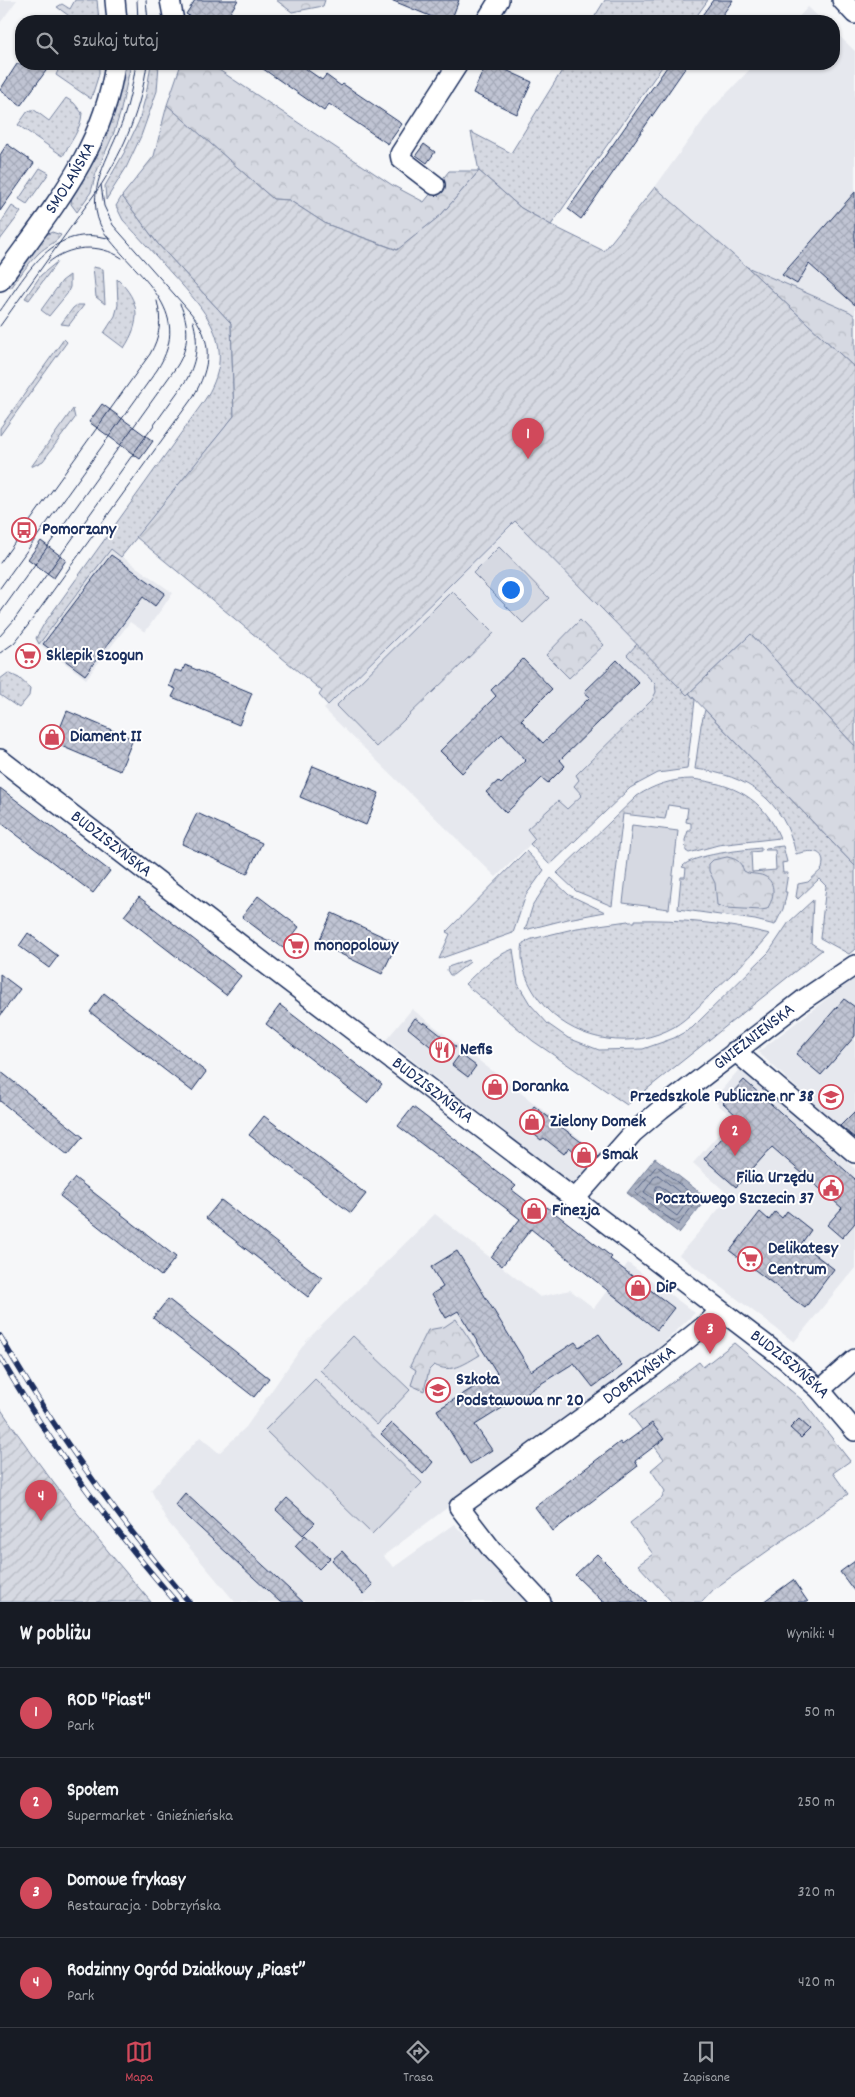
<!DOCTYPE html>
<html lang="pl">
<head>
<meta charset="utf-8">
<style>
  body { margin:0; font-family:Dekko,sans-serif; background:#242831; color:#f1f3f6 }
  .you { position:absolute; left:510px; top:589px; width:18px; height:18px; margin:-12px; border:4px solid #fff; border-radius:50%; background:#1a73e8; box-shadow:0 0 0 8px #1a73e833 }
  .badge { display:grid; place-items:center; width:32px; height:32px; border-radius:50%; background:#d1495b; color:#fff; font-size:16px; font-weight:700 }
  .pin { position:absolute; translate:-50% -41px; filter:drop-shadow(0 1px 2px #0008) }
  .pin::after { content:''; position:absolute; top:26px; width:18px; height:15px; background:inherit; clip-path:polygon(0 0,100% 0,50% 100%) }
  .list { margin:0; padding:0; list-style:none }
  h2 { display:flex; justify-content:space-between; align-items:center; height:65px; margin:0; padding:0 20px; font-size:21px }
  h2 small { font-size:16px; font-weight:400; color:#9ea1a6 }
  .list li { display:grid; grid-template-columns:32px 1fr auto; gap:15px; align-items:center; box-sizing:border-box; height:90px; padding:0 20px; border-top:1px solid #363941 }
  .list b { display:block; font-size:19px; white-space:nowrap }
  .list p { margin:0; font-size:16px; white-space:nowrap; color:#9ea1a6 }
  .list em { font-size:16px; font-style:normal; color:#9ea1a6 }
  .icon { flex:none; width:28px; height:28px; fill:none; stroke:currentColor; stroke-width:2; stroke-linecap:round; stroke-linejoin:round }
  .map { position:relative; flex:none; width:855px; height:1602px; overflow:hidden }
  .search { position:absolute; background:#171b24; box-shadow:0 1px 4px #0004; left:15px; right:15px; top:15px; height:55px; display:flex; align-items:center; gap:12px; box-sizing:border-box; padding:0 18px; border-radius:20px; color:#9ea1a6; font-size:19px }
  .sheet { height:425px; background:#171b24 }
  nav { display:flex; justify-content:space-around; align-items:center; box-sizing:border-box; height:70px; border-top:1px solid #363941; background:#171b24; font-size:14px; color:#9ea1a6 }
  nav a { display:grid; justify-items:center; gap:2px }
  nav .on { color:#d1495b }
  .map>svg:first-child { display:block }
  .built { fill:#e6e8ee }
  .grass { fill:url(#grass-dots); stroke:#7884a0 }
  .forest { fill:url(#forest-crowns); stroke:#7884a0 }
  .garden { fill:url(#garden-furrows); stroke:#7884a0 }
  .pitch { fill:#d6d9e2; stroke:#7884a0 }
  .water { fill:url(#water-waves); stroke:#707c99 }
  .lines { fill:none; stroke-linecap:round; stroke-linejoin:round }
  .shore { stroke:#546386; stroke-width:1 }
  .building { fill:url(#building-cross-hatch); stroke:#1b2f5e }
  .minor-casing { stroke:#1b2f5e; stroke-width:22 }
  .minor { stroke:#fff; stroke-width:19 }
  .tram { stroke:#1b2f5e; stroke-width:1 }
  .rail-casing { stroke:#1b2f5e; stroke-width:5.5 }
  .rail { stroke:#fff; stroke-width:4; stroke-dasharray:11; stroke-linecap:butt }
  .labels { text-anchor:middle; dominant-baseline:central; stroke-width:4; stroke-linejoin:round; paint-order:stroke }
  .street-label { font-size:18px; fill:#1b2f5e; stroke:#fff }
  .poi-label { font-size:18px; font-weight:bold; fill:#1b2f5e; stroke:#fff; text-anchor:start }
</style>
</head>
<body>
<div class="map">
<svg width="855" height="1602" viewBox="0 0 855 1602">
  <defs>
    <pattern id="grass-dots" width="8" height="8" patternUnits="userSpaceOnUse" patternTransform="scale(1.25)"><rect width="8" height="8" fill="#d6d9e2"/><path d="M2 2h.1M6 6h.1" fill="none" stroke="#b7bbc4" stroke-width="1.8" stroke-linecap="round"/></pattern>
    <pattern id="forest-crowns" width="20" height="18" patternUnits="userSpaceOnUse" patternTransform="scale(1.25)"><rect width="20" height="18" fill="#d6d9e2"/><path d="M2 6a3 3 0 1 1 6 0M12 15a3 3 0 1 1 6 0" fill="none" stroke="#b7bbc4"/></pattern>
    <pattern id="garden-furrows" width="10" height="10" patternUnits="userSpaceOnUse" patternTransform="scale(1.25)"><rect width="10" height="10" fill="#d6d9e2"/><path d="M-1 1l2-2M0 10L10 0M9 11l2-2" fill="none" stroke="#b7bbc4"/></pattern>
    <pattern id="water-waves" width="16" height="10" patternUnits="userSpaceOnUse" patternTransform="scale(1.25)"><rect width="16" height="10" fill="#a9b0c1"/><path d="M0 5q4-4 8 0t8 0" fill="none" stroke="#8990a0"/></pattern>
    <pattern id="building-cross-hatch" width="8" height="8" patternUnits="userSpaceOnUse" patternTransform="scale(1.25)"><rect width="8" height="8" fill="#c0c4d3"/><path d="M0 0l8 8M0 8l8-8" fill="none" stroke="#a4a9b8"/></pattern>
  </defs>
  <rect width="100%" height="100%" fill="#f6f7f9"/>
  <filter id="ink" filterUnits="userSpaceOnUse"><feTurbulence type="fractalNoise" baseFrequency=".02" numOctaves="2"/><feDisplacementMap in="SourceGraphic" scale="10" xChannelSelector="R" yChannelSelector="G"/><feConvolveMatrix kernelMatrix="1 2 1 2 8 2 1 2 1" color-interpolation-filters="sRGB"/></filter>
  <g filter="url(#ink)">
    <!-- built -->
    <path class="built" d="M0,0h17l-17,23z
      M808,7l15,14h-28z
      M834,31l21,20v265l-5,-4 -103,-45 -92,-80 55,-76 45,-47h79z
      M515,521l172,174 -191,182 -172,-168z
      M111,549l62,44 -28,39 -15,-10 -44,57 -47,-35z
      M855,977v165l-97,-90z
      M412,1009l192,148 -26,31 -192,-148z
      M741,1067l114,102v99l-61,74 -115,-87 51,-59 -37,-33 40,-45 -20,-18z
      M435,1214l105,83 30,-7 24,18 34,-45 67,50 -42,40 -270,203 11,11 60,-43 74,78h-293l-68,-81 -16,-31 49,-53 19,16 27,-26 61,-87z"/>
    <!-- grass -->
    <path class="grass" d="M75,0h22l2,21h-23l-19,-14 5,-3 8,5z
      M605,0h103l-15,21h-101z
      M61,64h38v10l-8,25 -35,-24z
      M124,64h7l-11,50 -7,21 -17,38 -5,19 -14,20 -6,-8 1,-9c7,-15 18,-28 26,-43 14,-27 21,-58 26,-88z
      M151,64h8l-2,27 -16,45 -15,32 -20,32 -1,-14 19,-33 15,-32 7,-26z
      M566,64h98l-113,161 -30,-17 -42,-37 -8,-39 40,21z
      M66,98l8,5 8,10c-1,17 -12,29 -19,43l-45,-31 10,-14 3,1 2,-3 16,12z
      M40,168l9,5 -22,31 -8,-5z
      M122,196l36,48 73,79 3,93 -113,141 -10,-8 -72,95 -3,-6 8,-14 160,-223c35,-53 4,-88 -32,-127 -16,-18 -32,-36 -49,-54l-7,-14z
      M12,206l9,6 -21,28v-16z
      M52,232l9,3c-5,8 -15,11 -22,18 -11,10 -19,23 -28,35l-3,-2 36,-50z
      M57,262l-28,38 -4,-2 16,-23z
      M93,267l10,2 2,35 -9,-7z
      M70,275v12l-3,7 -18,22 -8,-6 21,-29z
      M117,279c24,22 24,43 7,69l-20,-15 11,-17 3,-11z
      M77,305h7l-15,20 -8,-1 12,-16z
      M64,339l3,3 -67,93v-7z
      M73,409l2,9 -32,43 -12,6z
      M637,644l50,51 2,-2 6,7 -8,69 -29,4 -28,15 -80,77 -20,-21 5,-5 -8,-10 31,-28 9,8 15,-14 -8,-9 5,-6 -3,-5 76,-75 4,-8 -1,-8 -28,-29z
      M8,673l11,5 11,10 -1,8 -10,12 -19,-13v-16z
      M705,710l150,156v83l-6,5 -29,-16 6,-52 -7,-7 -21,20 -2,-2 2,-13 10,-2 14,-13c5,-21 -12,-19 -26,-15 -12,-54 -48,-79 -101,-85l6,-44z
      M692,779c41,5 71,18 88,59l-62,7 -29,8 -3,-2 -1,-11 3,-9h3v-8l-5,-1 2,-14 -20,-3 -3,14 -42,-5 -11,92 -36,-15 -19,-18 80,-77c17,-11 35,-17 55,-17z
      M783,846l4,16 -5,1 1,10h5l-3,19h2l-4,17 -8,16 -20,-5 -77,-11 3,-32h4l1,-9 -4,-1c10,-13 62,-17 79,-19v3l-10,1 1,20 24,-2 -1,-20h-10l1,-2z
      M526,851l18,19 -18,25 -13,38 -74,26 11,-25 -4,-2z
      M551,878l18,17 36,17 -37,7 -43,11 8,-25z
      M813,900l-2,43 11,7 -195,155 -94,-64 -68,-57c15,-15 28,-27 48,-35l5,35 12,20 18,20 20,14 31,12 44,-1 31,-11 18,-10 77,-76 20,-30z
      M635,920c45,-1 91,3 135,14 -17,21 -37,39 -56,57 -12,12 -25,27 -40,36 -41,23 -95,15 -127,-18 -16,-17 -29,-42 -24,-66l9,-4 45,-11 51,-7 1,1h6z
      M468,960l2,2 -17,13h-3l-3,-5 1,-3z"/>
    <!-- forest -->
    <path class="forest" d="M276,0h49l-2,6 -31,6z
      M181,64h29l182,121 32,17 25,-31h30l-38,44 -43,35 -72,-26 -37,-24 -16,-1 -106,-94z
      M747,267l103,45 5,4v52z
      M580,620l24,25 -35,33 -23,-23z
      M751,634l104,112v120l-166,-173z
      M727,857c10,2 13,4 17,14 6,4 13,2 20,5 13,6 10,23 3,33l-6,1 -35,-2 -9,-3 -2,-22 -6,-12v-7l4,-4z
      M456,1319l24,36c-16,9 -28,19 -46,10l-5,5 -5,21 -13,-6 5,-15 -6,-4 18,-36 16,-3z
      M734,1343l68,57 48,61 -17,12 15,21 -134,95 -12,13h-30l-34,-37 15,-11 -23,-31 32,-25 3,-7 -14,-21 13,-11 -34,-45 69,-52 4,5z"/>
    <!-- garden -->
    <path class="garden" d="M167,105l106,94 16,1 37,24 71,26 44,-35 38,-44 42,37 30,17 53,26 51,-64 92,80 108,101v378l-104,-112 -64,61 -172,-174 -187,184 -9,-10 3,-4 -186,-154 98,-121 -3,-93 -73,-79 -36,-48 32,-40z
      M0,1408c46,69 97,131 151,194h-151z"/>
    <!-- pitch -->
    <path class="pitch" d="M499,547l50,51 -26,25 -50,-50z
      M452,591l42,42 -118,114 -40,-41z
      M632,825l46,6 -9,78 -46,-6z
      M353,1336l57,54 -33,35 -57,-55z
      M315,1379l107,104 -50,51 -107,-104z"/>
    <!-- water -->
    <path class="water" d="M655,1158l52,40 -28,35 -52,-40z"/>
    <g class="lines">
      <!-- shore -->
      <path class="shore" d="M657,1166l41,33 -20,26 -43,-32z
        M658,1175l31,25 -12,16 -33,-24 11,-16z
        M657,1186h3l18,14 -1,5 -3,1 -19,-14z"/>
    </g>
    <!-- building -->
    <path class="building" d="M195,0h43l-13,21h-27l-12,-7z
      M391,0h68l-8,21h-9z
      M713,0h20l-15,21h-20z
      M17,64h34l-30,41 -21,-15z
      M256,64h43l23,16 4,-5 15,11 2,-2 59,40 -14,20 -59,-40 -5,7z
      M486,64h7l39,18 -15,32 -44,-21z
      M669,64h19l-107,155 -13,-10z
      M7,144l27,19 -34,48v-56z
      M424,144l11,8 -8,11 -11,-8z
      M855,192v113l-46,-41 -12,20 -15,-9z
      M102,404l51,37 -13,18 -51,-37z
      M41,541l25,19 -12,18 -26,-19z
      M111,555l54,38 -10,13 -12,-9 -58,78 -42,-31z
      M523,659l29,30 -31,31 22,23 47,-46 -6,-5 33,-32 22,23 -79,77 5,6 -17,17 -6,-5 -36,35 -20,-21 12,-11 3,3 25,-24 -24,-26 -40,39 -22,-22 56,-55 -5,-6z
      M185,665l67,28 -13,32 -67,-28 4,-8 -7,-3 6,-16 7,2z
      M67,711l66,28 -13,32 -66,-28z
      M313,766l66,27 -13,32 -66,-28z
      M0,788l110,83 -17,22 -93,-71z
      M197,813l65,30 -15,31 -65,-30z
      M258,896l41,31 -16,21 -41,-31z
      M139,897l102,79 -15,19 -102,-79z
      M332,913l65,30 -15,31 -64,-31z
      M28,933l30,23 -9,12 -30,-22z
      M0,974l20,15 -20,27z
      M104,993l102,79 -14,19 -102,-79z
      M844,999l11,8v29l-34,39 -25,-21z
      M280,1005l102,79 -15,19 -101,-79z
      M415,1018l8,6 1,-2 32,25 -10,12 -38,-31z
      M460,1054l16,12 -8,11 -16,-12z
      M0,1071l83,66 -15,18 -68,-54z
      M744,1080l111,99v44l-13,15 -15,-13 15,-17 -70,-61 -36,40 -32,-28 35,-41 -16,-15z
      M534,1106l59,45 -8,10 -16,-14 -5,7 -20,-16 -3,2 -15,-12 2,-3 -5,-4z
      M413,1107l103,79 -4,4 30,23 5,-6 65,50 -2,2 64,49 -17,22 -126,-101 -29,37 -11,-9 29,-38 -122,-93z
      M855,1111v27l-15,-12z
      M264,1116l102,78 -15,19 -102,-78z
      M75,1178l101,79 -15,19 -101,-80z
      M221,1200l101,78 -14,19 -102,-79z
      M787,1211l24,19 -10,14 33,25 -29,39 -75,-57 30,-39 9,8 6,-8 7,6z
      M457,1251l74,120 44,-29 4,5 20,-13 23,32 -29,21 -19,-24 -99,62 17,25 -22,14 -33,-54 60,-37 -39,-62 -12,7 -14,-24 11,-7 -12,-20z
      M168,1299l101,79 -15,19 -101,-79z
      M799,1419l11,10 -9,9 -11,-10z
      M392,1423l41,39 -10,12 -42,-40z
      M652,1423l12,16 -29,22 3,5 -85,65 -18,-24 85,-65 2,3z
      M185,1493l118,109h-23l-105,-97z
      M287,1498l28,25 -12,12 -27,-25z
      M305,1535l25,23 -11,11 -24,-23z
      M342,1551l31,34 -10,9 -31,-34z
      M597,1554l16,16 34,32h-44l-28,-27z
      M855,1561v31l-15,-20z
      M793,1580l15,22h-45z"/>
    <g class="lines">
      <defs>
        <g id="minor">
          <path d="M115,0l2,21"/>
          <path d="M170,0l4,21"/>
          <path d="M842,0l13,14"/>
          <path d="M486,21l13,-21"/>
          <path d="M435,185l-34,-26 -1,-5 58,-90"/>
          <path id="s1" d="M0,281c49,-69 104,-131 115,-217"/>
          <path id="s2" d="M0,759l267,206 519,395 34,30 35,41"/>
          <path d="M735,1051l120,102"/>
          <path id="s3" d="M574,1200l59,-67 28,-24 142,-109 52,-35"/>
          <path d="M820,1390l35,-31"/>
          <path id="s4" d="M541,1602l-48,-51 -34,-44 196,-142 54,-43 11,-12"/>
        </g>
      </defs>
      <!-- minor casing -->
      <use href="#minor" class="minor-casing"/>
      <!-- minor -->
      <use href="#minor" class="minor"/>
      <!-- tram -->
      <path class="tram" d="M137,0l1,21
        M146,0l2,21
        M48,263c21,-18 51,-20 74,-5
        M0,311c29,-40 53,-89 111,-72
        M0,326l101,-141c24,-37 40,-77 46,-121
        M0,563l150,-209c10,-17 12,-34 7,-53
        M0,588l157,-218c39,-61 -21,-93 -53,-138 -23,-38 6,-75 19,-112 6,-18 10,-37 13,-56
        M0,613l177,-247c12,-19 13,-41 3,-62
        M0,636l14,-16 173,-241c10,-19 12,-37 6,-58
        M0,653l14,-10 12,-15 167,-231c18,-30 21,-57 -3,-85l-77,-87 -9,-19 -3,-21"/>
      <defs>
        <path id="rail" d="M0,1336c54,94 118,183 189,266
          M0,1357c50,87 110,169 176,245"/>
      </defs>
      <!-- rail casing -->
      <use href="#rail" class="rail-casing"/>
      <!-- rail -->
      <use href="#rail" class="rail"/>
    </g>
  </g>
  <!-- icons -->
  <defs>
    <symbol id="bus-ring" viewBox="-11 -11 22 22"><circle r="9.5" fill="#fff" stroke="#d1495b" stroke-width="1.5"/><path d="M-5-6H5V4H4V6H2V4H-2V6H-4V4H-5ZM-3.5-4V0h7V-4ZM-3.5 1.2v1.5H-2V1.2ZM2 1.2v1.5H3.5V1.2Z" fill="#d1495b"/></symbol>
    <symbol id="supermarket-ring" viewBox="-11 -11 22 22"><circle r="9.5" fill="#fff" stroke="#d1495b" stroke-width="1.5"/><path d="M-6-5.5h2.5l.6 2H6L4.5 2H-2.5L-4.4-4H-6ZM-1.5 3.2a1.3 1.3 0 1 0 .1 0ZM3 3.2a1.3 1.3 0 1 0 .1 0Z" fill="#d1495b"/></symbol>
    <symbol id="shop-ring" viewBox="-11 -11 22 22"><circle r="9.5" fill="#fff" stroke="#d1495b" stroke-width="1.5"/><path d="M-5-2.5h2.3a2.7 3.5 0 0 1 5.4 0H5L5.5 6h-11ZM-1.5-2.5h3a1.5 2.3 0 0 0-3 0Z" fill="#d1495b"/></symbol>
    <symbol id="restaurant-ring" viewBox="-11 -11 22 22"><circle r="9.5" fill="#fff" stroke="#d1495b" stroke-width="1.5"/><path d="M-5-6h1v4h1v-4h1v4h1v-4h1v5L-1.5 .5V6h-2V.5L-5-1ZM5-6V6H3V1.5H1.5Q1.5-4 5-6Z" fill="#d1495b"/></symbol>
    <symbol id="school-ring" viewBox="-11 -11 22 22"><circle r="9.5" fill="#fff" stroke="#d1495b" stroke-width="1.5"/><path d="M0-5L7-2L0 1L-7-2ZM-4 1L0 2.5L4 1V4Q0 6-4 4Z" fill="#d1495b"/></symbol>
    <symbol id="civic-ring" viewBox="-11 -11 22 22"><circle r="9.5" fill="#fff" stroke="#d1495b" stroke-width="1.5"/><path d="M-.6-6.5H3V-4.5H.6V-3L4-1V1h2V6H-6V1h2V-1L-.6-3ZM-1.2 2.5V6h2.4V2.5Z" fill="#d1495b"/></symbol>
  </defs>
  <g fill-rule="evenodd">
    <use href="#bus-ring" x="10" y="516" width="28" height="28"/>
    <use href="#supermarket-ring" x="14" y="642" width="28" height="28"/>
    <use href="#shop-ring" x="38" y="723" width="28" height="28"/>
    <use href="#supermarket-ring" x="282" y="932" width="28" height="28"/>
    <use href="#restaurant-ring" x="428" y="1036" width="28" height="28"/>
    <use href="#shop-ring" x="481" y="1073" width="28" height="28"/>
    <use href="#school-ring" x="817" y="1083" width="28" height="28"/>
    <use href="#shop-ring" x="518" y="1108" width="28" height="28"/>
    <use href="#shop-ring" x="570" y="1141" width="28" height="28"/>
    <use href="#civic-ring" x="817" y="1174" width="28" height="28"/>
    <use href="#shop-ring" x="520" y="1197" width="28" height="28"/>
    <use href="#supermarket-ring" x="736" y="1245" width="28" height="28"/>
    <use href="#shop-ring" x="624" y="1274" width="28" height="28"/>
    <use href="#school-ring" x="424" y="1376" width="28" height="28"/>
  </g>
  <g class="labels">
    <!-- street labels -->
    <g class="street-label">
      <text stroke="none"><textPath href="#s1" startOffset="125">SMOLAŃSKA</textPath></text>
      <text stroke="none"><textPath href="#s2" startOffset="140">BUDZISZYŃSKA</textPath></text>
      <text stroke="none"><textPath href="#s3" startOffset="244">GNIEŹNIEŃSKA</textPath></text>
      <text stroke="none"><textPath href="#s2" startOffset="545">BUDZISZYŃSKA</textPath></text>
      <text stroke="none"><textPath href="#s2" startOffset="995">BUDZISZYŃSKA</textPath></text>
      <text stroke="none"><textPath href="#s4" startOffset="349">DOBRZYŃSKA</textPath></text>
    </g>
    <!-- poi labels -->
    <g class="poi-label">
      <text x="42" y="530">Pomorzany</text>
      <text x="46" y="656">Sklepik Szogun</text>
      <text x="70" y="737">Diament II</text>
      <text x="314" y="946">monopolowy</text>
      <text x="460" y="1050">Nefis</text>
      <text x="512" y="1087">Doranka</text>
      <text x="814" y="1097" text-anchor="end">Przedszkole Publiczne nr 38</text>
      <text x="550" y="1122">Zielony Domek</text>
      <text x="602" y="1155">Smak</text>
      <text x="814" y="1178" text-anchor="end">Filia Urzędu<tspan x="814" dy="21">Pocztowego Szczecin 37</tspan></text>
      <text x="552" y="1211">Finezja</text>
      <text x="768" y="1249">Delikatesy<tspan x="768" dy="21">Centrum</tspan></text>
      <text x="656" y="1288">DiP</text>
      <text x="456" y="1380">Szkoła<tspan x="456" dy="21">Podstawowa nr 20</tspan></text>
    </g>
  </g>
</svg>
<div class="you"></div>
<div class="pin badge" style="left:528px;top:459px">1</div>
<div class="pin badge" style="left:735px;top:1156px">2</div>
<div class="pin badge" style="left:710px;top:1354px">3</div>
<div class="pin badge" style="left:41px;top:1521px">4</div>
<div class="search"><svg class="icon" aria-label="search" viewBox="0 0 24 24"><circle cx="10" cy="10" r="6"/><path d="M15 15l6 6"/></svg>Szukaj tutaj</div>
</div>
<section class="sheet">
<h2>W pobliżu<small>Wyniki: 4</small></h2>
<ul class="list">
<li><span class="badge">1</span><div><b>ROD &quot;Piast&quot;</b><p>Park</p></div><em>50 m</em></li>
<li><span class="badge">2</span><div><b>Społem</b><p>Supermarket · Gnieźnieńska</p></div><em>250 m</em></li>
<li><span class="badge">3</span><div><b>Domowe frykasy</b><p>Restauracja · Dobrzyńska</p></div><em>320 m</em></li>
<li><span class="badge">4</span><div><b>Rodzinny Ogród Działkowy „Piast”</b><p>Park</p></div><em>420 m</em></li>
</ul>
</section>
<nav>
<a class="on"><svg class="icon" aria-label="map" viewBox="0 0 24 24"><path d="M3 6l6-2 6 2 6-2v14l-6 2-6-2-6 2zM9 4v14M15 6v14"/></svg>Mapa</a>
<a><svg class="icon" aria-label="directions" viewBox="0 0 24 24"><path d="M12 3l9 9-9 9-9-9zM9 14v-3h6M13 9l2 2-2 2"/></svg>Trasa</a>
<a><svg class="icon" aria-label="saved" viewBox="0 0 24 24"><path d="M7 4h10v16l-5-4-5 4z"/></svg>Zapisane</a>
</nav>
</body>
</html>
